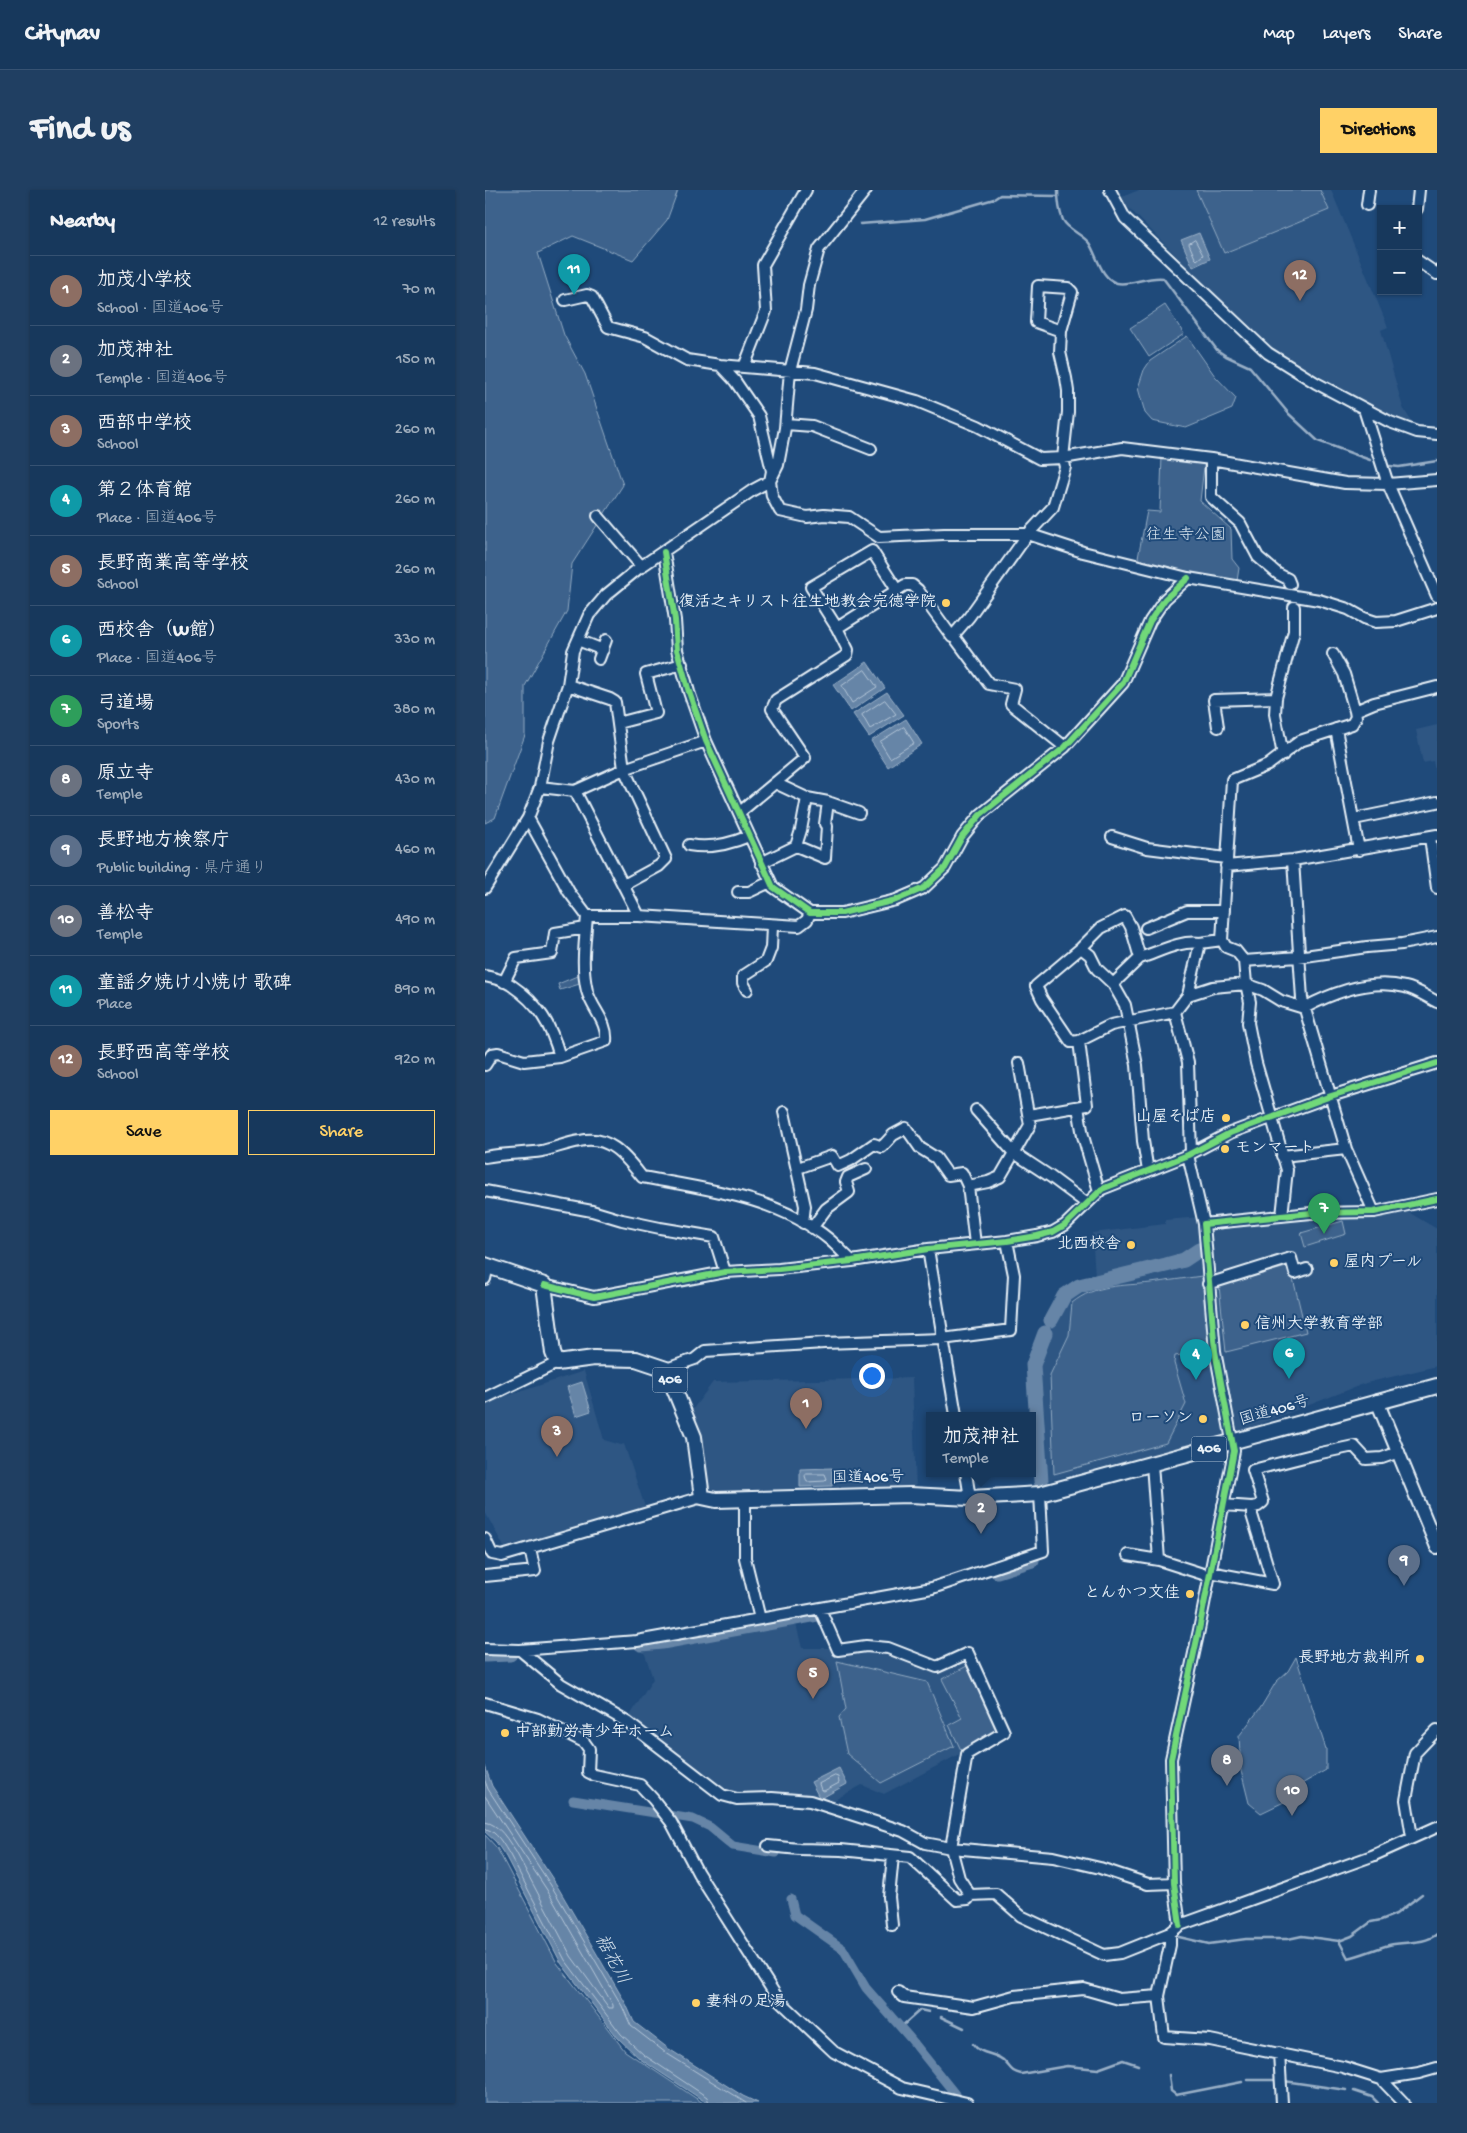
<!DOCTYPE html>
<html lang="en">
<head>
<meta charset="utf-8">
<style>
  body { margin:0; font-family:"Gochi Hand","Klee One",sans-serif; background:#203f62; color:#f1f3f6 }
  .controls { position:absolute; right:15px; top:15px; display:grid; overflow:hidden; border-radius:0px; box-shadow:0 1px 4px #0004 }
  .controls button { width:45px; height:45px; display:grid; place-items:center; padding:0; border:0; border-bottom:1px solid #365272; background:#17385c; color:#f1f3f6; font:25px sans-serif }
  .you { position:absolute; left:386px; top:1185px; width:18px; height:18px; margin:-12px; border:4px solid #fff; border-radius:50%; background:#1a73e8; box-shadow:0 0 0 8px #1a73e833 }
  .badge { display:grid; place-items:center; width:32px; height:32px; border-radius:50%; background:#ffd166; color:#fff; font-size:16px; font-weight:700 }
  .pin { position:absolute; translate:-50% -41px; filter:drop-shadow(0 1px 2px #0008) }
  .pin::after { content:''; position:absolute; top:26px; width:18px; height:15px; background:inherit; clip-path:polygon(0 0,100% 0,50% 100%) }
  .popup { position:absolute; left:441px; top:1222px; width:110px; height:65px; box-sizing:border-box; display:grid; place-content:center; border-radius:0px; background:#17385c; filter:drop-shadow(0 1px 4px #0005); font-size:16px; white-space:nowrap; color:#9eacbb }
  .popup b { font-size:19px; color:#f1f3f6 }
  .popup::after { content:''; position:absolute; left:50%; top:100%; margin-left:-10px; border:10px solid transparent; border-top-color:#17385c }
  .list { margin:0; padding:0; list-style:none }
  h2 { display:flex; justify-content:space-between; align-items:center; height:65px; margin:0; padding:0 20px; font-size:21px }
  h2 small { font-size:16px; font-weight:400; color:#9eacbb }
  .list li { display:grid; grid-template-columns:32px 1fr auto; gap:15px; align-items:center; box-sizing:border-box; height:70px; padding:0 20px; border-top:1px solid #365272 }
  .list b { display:block; font-size:19px; white-space:nowrap }
  .list p { margin:0; font-size:16px; white-space:nowrap; color:#9eacbb }
  .list em { font-size:16px; font-style:normal; color:#9eacbb }
  .actions { display:flex; gap:10px; padding:15px 20px }
  .actions a { flex:1; padding:11px 0; border:1px solid #ffd166; border-radius:0px; text-align:center; font-size:18px; color:#ffd166 }
  .actions .main { background:#ffd166; color:#111 }
  .map { position:relative; flex:none; width:952px; height:1913px; overflow:hidden; border-radius:0px }
  header { display:flex; align-items:center; gap:30px; box-sizing:border-box; height:70px; padding:0 25px; background:#17385c; border-bottom:1px solid #365272 }
  header strong { font-size:24px }
  nav { display:flex; gap:28px; margin-inline-start:auto; font-size:18px }
  .intro { display:flex; align-items:center; justify-content:space-between; box-sizing:border-box; height:120px; padding:0 30px }
  h1 { margin:0; font-size:35px }
  .button { padding:12px 22px; border-radius:0px; background:#ffd166; color:#111; font-size:18px; font-weight:700 }
  main { display:flex; gap:30px; padding:0 30px }
  aside { flex:1; background:#17385c; border-radius:0px; box-shadow:0 1px 4px #0004 }
  .map>svg:first-child { display:block }
  .built { fill:#2e5683 }
  .green { fill:#3c628c; stroke:#92aac2 }
  .water { fill:#6685a7; stroke:#9ab0c7 }
  .lines { fill:none; stroke-linecap:round; stroke-linejoin:round }
  .shore { stroke:#b4c6d8; stroke-width:1 }
  .stream { stroke:#9ab0c7; stroke-width:2.5 }
  .canal { stroke:#6685a7; stroke-width:9 }
  .river { stroke:#6685a7; stroke-width:15 }
  .minor-casing { stroke:#e8f1f8; stroke-width:14 }
  .major-casing { stroke:#e8f1f8; stroke-width:16 }
  .highway-casing { stroke:#e8f1f8; stroke-width:18 }
  .minor { stroke:#1f4a7a; stroke-width:10 }
  .major { stroke:#1f4a7a; stroke-width:12 }
  .highway { stroke:#1f4a7a; stroke-width:14 }
  .cycleway-casing { stroke:#1f4a7a; stroke-width:9 }
  .cycleway { stroke:#71d979; stroke-width:6 }
  .poi-dot { fill:#ffd166; stroke:#1f4a7a; stroke-width:2 }
  .labels { text-anchor:middle; dominant-baseline:central; stroke-width:4; stroke-linejoin:round; paint-order:stroke }
  .shield { fill:#1f4a7a; stroke:#acbfd2; stroke-width:1 }
  .shield-label { font-size:15px; font-weight:bold; fill:#e8f1f8 }
  .park-label { font-size:16px; fill:#d7e3ed; stroke:#1f4a7a }
  .poi-label { font-size:16px; font-weight:bold; fill:#e8f1f8; stroke:#1f4a7a; text-anchor:end }
  .street-label { font-size:16px; fill:#e8f1f8; stroke:#1f4a7a }
  .water-label { font-size:18px; font-style:italic; fill:#d4e1ec; stroke:#1f4a7a }
</style>
</head>
<body>
<header>
<strong>Citynav</strong>
<nav><a>Map</a><a>Layers</a><a>Share</a></nav>
</header>
<div class="intro"><h1>Find us</h1><a class="button">Directions</a></div>
<main>
<aside>
<h2>Nearby<small>12 results</small></h2>
<ul class="list">
<li><span class="badge" style="background:#8d6e63">1</span><div><b>加茂小学校</b><p>School · 国道406号</p></div><em>70 m</em></li>
<li><span class="badge" style="background:#6b7280">2</span><div><b>加茂神社</b><p>Temple · 国道406号</p></div><em>150 m</em></li>
<li><span class="badge" style="background:#8d6e63">3</span><div><b>西部中学校</b><p>School</p></div><em>260 m</em></li>
<li><span class="badge" style="background:#0f9aa8">4</span><div><b>第２体育館</b><p>Place · 国道406号</p></div><em>260 m</em></li>
<li><span class="badge" style="background:#8d6e63">5</span><div><b>長野商業高等学校</b><p>School</p></div><em>260 m</em></li>
<li><span class="badge" style="background:#0f9aa8">6</span><div><b>西校舎（W館）</b><p>Place · 国道406号</p></div><em>330 m</em></li>
<li><span class="badge" style="background:#2e9e5b">7</span><div><b>弓道場</b><p>Sports</p></div><em>380 m</em></li>
<li><span class="badge" style="background:#6b7280">8</span><div><b>原立寺</b><p>Temple</p></div><em>430 m</em></li>
<li><span class="badge" style="background:#5c6f8a">9</span><div><b>長野地方検察庁</b><p>Public building · 県庁通り</p></div><em>460 m</em></li>
<li><span class="badge" style="background:#6b7280">10</span><div><b>善松寺</b><p>Temple</p></div><em>490 m</em></li>
<li><span class="badge" style="background:#0f9aa8">11</span><div><b>童謡夕焼け小焼け 歌碑</b><p>Place</p></div><em>890 m</em></li>
<li><span class="badge" style="background:#8d6e63">12</span><div><b>長野西高等学校</b><p>School</p></div><em>920 m</em></li>
</ul>
<div class="actions"><a class="main">Save</a><a>Share</a></div>
</aside>
<div class="map">
<svg width="952" height="1913" viewBox="0 0 952 1913">
  <rect width="100%" height="100%" fill="#1f4a7a"/>
  <filter id="ink" filterUnits="userSpaceOnUse"><feTurbulence type="fractalNoise" baseFrequency=".02" numOctaves="2"/><feDisplacementMap in="SourceGraphic" scale="10" xChannelSelector="R" yChannelSelector="G"/><feConvolveMatrix kernelMatrix="1 2 1 2 8 2 1 2 1" color-interpolation-filters="sRGB"/></filter>
  <g filter="url(#ink)">
    <!-- built -->
    <path class="built" d="M654,0h192l57,137 -7,3 22,78 12,19 -27,-11 -113,-66 -33,-28 -123,-124z
      M952,535v57l-4,-21 -10,2 -7,-33z
      M918,1019l34,20v137l-71,17 -132,51 -190,48 -8,-115 35,-84 24,-7 -3,-43 73,-9v-4l36,-3 1,8z
      M99,1181l20,69 17,5 3,-1 22,66 -142,37 -19,-35v-109z
      M427,1188l4,113 -195,2 -12,-5 -4,-6 -1,-37 -14,-32 23,-31z
      M310,1430l7,28h63l22,3 43,19 11,-1 25,-10 34,70 -1,4 -115,61 -22,-9 -33,18 -93,-7 -23,-10 -85,-67 25,-40 -8,-25 -8,-7z"/>
    <!-- green -->
    <path class="green" d="M0,0h193l-11,30 -34,40 -60,-24 -35,17 26,82 21,39 38,111 -51,79 -5,47 -42,75v49l-30,83 -10,5z
      M711,0h124l9,20 -105,43z
      M680,115l19,29 -35,23 -19,-29z
      M702,146l28,40 21,22 -4,11 -46,19 -34,-7 -7,-8 -7,-25 6,-18 6,-9z
      M677,266l43,2 -5,43 31,28 1,30 7,9 -2,13 -100,-18 10,-52 13,1z
      M97,784l1,9 -23,7 -2,-6z
      M858,1031l3,13 -41,13 -4,-14z
      M805,1076l16,66 -80,20 -7,-66z
      M717,1086l9,74 -36,6 -1,7 12,41 -20,39 -112,31 -4,-99 19,-40 3,-32c23,-19 51,-17 79,-20 17,-2 34,-5 51,-7z
      M811,1467l30,92v21l-40,23 2,7 -27,13 -12,-10 -8,-32 -2,-35 22,-29 15,-25 12,-11z
      M352,1471l90,21 27,64 -73,37 -34,-29 -8,-37 7,-8z
      M482,1476l31,66 -37,18 -12,-25 13,-7 -20,-39z
      M0,1645l12,13 60,115 68,88 78,52h-218z"/>
    <!-- water -->
    <path class="water" d="M714,43l11,26 -17,8 -12,-27z
      M382,472l18,26 -34,23 -18,-26z
      M402,502l17,23 -35,22 -16,-23z
      M421,529l16,25 -34,23 -17,-26z
      M97,1192l9,29 -15,5 -9,-29z
      M347,1278v18l-32,1v-18z
      M0,1576l7,20 64,98 70,120 8,18 35,27 74,47 15,7h-51l-67,-44 -22,-21 -57,-75 -55,-106 -10,-15 -11,-10z
      M354,1578l8,16 -27,15 -9,-17z"/>
    <g class="lines">
      <!-- shore -->
      <path class="shore" d="M710,50l8,15 -6,5 -2,-2 -6,-14z
        M380,480l12,17 -25,16 -10,-17z
        M400,510l11,14 -26,15 -8,-14z
        M419,537l10,16 -24,15 -10,-16z
        M322,1284h18l2,5 -2,2 -18,1 -2,-6z
        M350,1586l3,1 1,6 -15,8 -3,-1 -2,-6z
        M0,1591l3,8 64,98 70,119 9,20 35,27 80,50
        M0,1606l62,94 66,115v3h-4l-38,-52 -55,-104c-8,-11 -16,-28 -31,-30
        M0,1639c12,1 19,17 25,26l55,105 56,74 23,21 63,42 2,6"/>
      <!-- stream -->
      <path class="stream" d="M573,0c0,10 1,21 5,30 5,10 19,14 26,23 8,12 12,36 28,40 12,3 31,-7 46,-5l54,72 9,6 24,11 39,47 29,27 52,19
        M375,34l65,-5 69,-20 6,-4 58,1
        M905,276l9,1 38,-6
        M694,1747l30,7 37,-5h42l14,-3 37,5 13,-5 19,-14 10,-2 15,-6 26,-20
        M854,1751l9,17c14,-3 26,-9 41,-13 17,-4 34,0 48,-11
        M456,1827l23,11
        M416,1837l19,-17 9,2
        M488,1854c8,12 24,8 32,18 6,6 6,10 16,12l46,-8 31,3 25,-9 15,5
        M684,1885l2,16 5,4 66,-13
        M763,1890h27
        M799,1891l62,9
        M869,1901l18,6 6,6"/>
      <!-- canal -->
      <path class="canal" d="M88,1610l120,19 17,8 23,19 43,7
        M306,1709l4,16 48,34 23,39 44,50 45,56"/>
      <!-- river -->
      <path class="river" d="M566,1130l13,-24 15,-10 87,-21 18,-5 15,-10
        M556,1291l-8,-116 12,-32
        M512,1381l35,-11
        M156,1454l21,-2 155,-28
        M0,1465l25,-1"/>
      <defs>
        <path id="minor" d="M625,0l15,28 143,135 48,30 74,39 27,10 20,2
          M882,15l2,-15
          M932,19l2,-19
          M933,71l19,13
          M80,110l22,-5 5,2 16,30 37,10 42,23 33,5 95,8 102,28 61,25 62,33 23,-1 59,-10 89,11 134,24 43,1 49,-4
          M235,175l15,16 24,35 13,55 -2,10 2,15 8,15 27,6 17,-2 25,2 30,20 65,-3h84l55,18 105,26 131,22 29,9 16,9 12,4 20,-1 41,-13
          M259,177l22,-56 -3,-46 43,-75
          M879,219l24,75 49,112
          M301,234l26,2 59,23
          M726,269v38l29,26 18,34 20,17 10,5 2,5
          M113,326l44,51
          M179,362l11,68 2,30 12,42 17,49 67,146 37,26h32l54,-13 28,-12 21,-20 17,-31 18,-22 85,-68 58,-64 27,-62 15,-22 23,-21
          M352,438l-26,-41 61,-36 25,39
          M467,447l17,-20 59,-83 25,-27 12,-40 -2,-9 5,-46v-21l-2,-13 -6,-26 1,-21 11,-39 -4,-4 -30,-2 -2,36 25,9
          M93,450l25,10
          M848,464l11,20 11,37
          M114,469l7,-19
          M83,495l42,14 5,3 9,67 42,90 -7,7 -35,19
          M133,533l38,-10 -10,-39 36,-10
          M733,537l-4,-27 62,-2
          M851,539l23,121
          M798,565l-8,-41 1,-16 18,-67v-24
          M55,597l35,4 49,-22 82,-28
          M90,601l64,125
          M322,608l21,4 31,11
          M255,622l65,-54 -33,-49 4,-9 71,-45 1,-5 -11,-22 68,-43h7l6,5 34,47 3,1 34,46 26,5 -4,15 54,43
          M869,629l83,-17
          M627,647l35,11 79,10
          M945,647l7,51
          M204,655c21,4 41,-1 60,-9
          M311,656l29,12 2,-32 -2,-2 3,-22
          M808,670l9,139 44,150 28,63
          M276,673l35,-17 5,-16 6,-32 -32,-15
          M741,676l67,-6 144,-25
          M0,698l43,-70 12,-31 9,-46 19,-56 5,-34 16,-36 17,-20 33,-27 114,-78 17,-9 8,-16 7,-37 5,-57 16,-61 3,-25 10,-36 47,-59
          M253,702h11l21,-10
          M102,726h52l160,10 8,-6 3,-7
          M661,738l41,-17h37
          M596,758l9,7 7,14 16,15 12,21 12,60 6,76 5,30
          M655,768c19,-6 40,-18 60,-15
          M759,771l54,-4 69,-10 35,-3 35,-7
          M0,786c8,2 19,4 26,9 28,19 40,40 49,72l46,-16c2,-19 -14,-32 -19,-50 -6,-25 -2,-49 0,-75l-18,-24 -41,-74
          M19,792l12,-24 36,-5 3,-20 31,-5
          M628,794l27,-26 -9,-31 -6,-11 -24,12 -20,20 -45,38 6,13 29,43 8,-1 32,-16 64,-13
          M262,800l-4,-7v-7l23,-15 5,-13 1,-22
          M703,805l12,-52 22,-3
          M0,875l7,-11 6,-1 26,8 36,-4
          M593,917l5,29 16,55
          M491,920l37,42 38,25 35,26
          M299,922l21,94 -2,17
          M544,925l58,-10 -8,-64
          M706,963l-3,-91 -13,-50 13,-17 25,-8 33,-3 17,6 18,11 23,7c30,-16 67,-30 101,-21 11,2 22,10 32,15
          M703,965l16,69
          M797,966l64,-7
          M0,967c19,-4 38,-3 57,-6 13,-3 25,-8 38,-10 29,-7 46,16 62,36 64,12 136,20 188,63 7,6 14,14 22,21
          M313,978l34,-12 6,10 13,-6 23,-16 8,3 11,-12 13,-7 14,20 16,10 12,17 14,-2 6,13 7,58
          M483,996l20,-4 12,-5 30,-52 -11,-62
          M0,1001l107,20 30,9 38,8 54,9 11,35
          M797,1026l5,-46 -31,-107 -8,-40 2,-21 -4,-18 -2,-23 -8,-10 -10,-4 -4,-7 10,-160 36,-15 32,-24 52,-17 4,-7 -1,-6 19,-8 63,-16
          M327,1038l14,-19 23,-17 -3,-10 2,-5 18,-8
          M443,1059l28,166
          M0,1089l3,-13
          M723,1094l83,-26 4,15 12,-4
          M59,1095l50,12 131,-25 54,-3 73,-8 76,-12 79,-8 30,-5 16,-4 12,-7 37,-36 86,-34 42,-22 101,-37 106,-33
          M181,1179l29,-10 10,-8 119,-8 118,-4 69,-9 3,-55 -7,-34
          M0,1208l72,-35
          M667,1274l7,96
          M481,1283l4,25
          M260,1310v58l15,61
          M767,1317l6,-1 5,-4 -10,-32 63,-16 38,-8 12,13 16,-1 17,-6
          M0,1349l7,15 10,2 200,-59
          M643,1365l31,5 50,16
          M725,1382l63,12 -21,-69v-8l-29,-2
          M0,1386l50,-5 -5,-22
          M335,1419l18,41 28,-4 22,2 49,19 31,-14 36,79 -37,22 -16,94 8,30 11,17 26,-1 25,22 83,39 16,-2 50,-20
          M0,1459l35,1 117,-9 123,-22 172,-31 111,-37 -3,-57
          M35,1460l41,34 66,38 95,73 15,4 35,-1 38,3 93,30 22,12 26,5 102,9 47,11 48,16 26,-1
          M0,1513l53,16 46,23 5,7 -1,23 6,3 46,10 13,14 18,23 27,51 80,126 56,53 68,36 65,15
          M927,1647l-6,-37 9,-47 22,-23
          M283,1656l31,3 42,1 69,7 47,43 11,-1 2,-4
          M407,1735l-3,-28 4,-41
          M695,1735l-6,-42 -3,-124 28,-129 35,-179 -19,-100 -11,-127 107,-11 63,-1 63,-13
          M413,1802l6,5 70,10 40,-11 70,-7 35,10 40,-3
          M794,1863l3,50
          M896,1889l38,-6 18,-5
          M919,1913l-23,-24 -38,-12 -133,-27 -46,-3 -5,-41 11,-51v-12l10,-8 192,-69 65,-29"/>
        <path id="major" d="M892,1211l60,146"/>
        <path id="highway" d="M0,1075l59,20 9,68 4,10 37,-5 42,1 30,10 28,68 8,60 14,3 194,-5 60,3 70,-4 397,-108"/>
      </defs>
      <!-- minor casing -->
      <use href="#minor" class="minor-casing"/>
      <!-- major casing -->
      <use href="#major" class="major-casing"/>
      <!-- highway casing -->
      <use href="#highway" class="highway-casing"/>
      <!-- minor -->
      <use href="#minor" class="minor"/>
      <!-- major -->
      <use href="#major" class="major"/>
      <!-- highway -->
      <use href="#highway" class="highway"/>
      <defs>
        <path id="cycleway" d="M179,362l11,68 2,30 12,42 17,49 67,146 37,26h32l54,-13 28,-12 21,-20 17,-31 18,-22 85,-68 58,-64 27,-62 15,-22 23,-21
          M59,1095l50,12 131,-25 54,-3 73,-8 76,-12 79,-8 30,-5 16,-4 12,-7 37,-36 86,-34 42,-22 101,-37 106,-33
          M695,1735l-6,-42 -3,-124 28,-129 35,-179 -19,-100 -11,-127 107,-11 63,-1 63,-13"/>
      </defs>
      <!-- cycleway casing -->
      <use href="#cycleway" class="cycleway-casing"/>
      <!-- cycleway -->
      <use href="#cycleway" class="cycleway"/>
    </g>
  </g>
  <!-- markers -->
  <g class="poi-dot">
    <circle cx="461" cy="413" r="5"/>
    <circle cx="741" cy="928" r="5"/>
    <circle cx="740" cy="959" r="5"/>
    <circle cx="646" cy="1055" r="5"/>
    <circle cx="849" cy="1073" r="5"/>
    <circle cx="760" cy="1135" r="5"/>
    <circle cx="718" cy="1229" r="5"/>
    <circle cx="705" cy="1404" r="5"/>
    <circle cx="935" cy="1469" r="5"/>
    <circle cx="20" cy="1543" r="5"/>
    <circle cx="211" cy="1813" r="5"/>
  </g>
  <g class="labels">
    <!-- shield labels -->
    <g class="shield">
      <rect x="167.5" y="1177.5" width="35" height="25" rx="4"/>
      <rect x="706.5" y="1246.5" width="35" height="25" rx="4"/>
    </g>
    <g class="shield-label">
      <text x="185" y="1190">406</text>
      <text x="724" y="1259">406</text>
    </g>
    <!-- park labels -->
    <g class="park-label">
      <text x="701" y="346">往生寺公園</text>
    </g>
    <!-- poi labels -->
    <g class="poi-label">
      <text x="451" y="413">復活之キリスト往生地教会完徳学院</text>
      <text x="731" y="928">山屋そば店</text>
      <text x="750" y="959" text-anchor="start">モンマート</text>
      <text x="636" y="1055">北西校舎</text>
      <text x="859" y="1073" text-anchor="start">屋内プール</text>
      <text x="770" y="1135" text-anchor="start">信州大学教育学部</text>
      <text x="708" y="1229">ローソン</text>
      <text x="695" y="1404">とんかつ文佳</text>
      <text x="925" y="1469">長野地方裁判所</text>
      <text x="30" y="1543" text-anchor="start">中部勤労青少年ホーム</text>
      <text x="221" y="1813" text-anchor="start">妻科の足湯</text>
    </g>
    <!-- street labels -->
    <g class="street-label">
      <text transform="translate(790 1222) rotate(-16)">国道406号</text>
      <text transform="translate(383 1289) rotate(-1)">国道406号</text>
    </g>
    <!-- water labels -->
    <g class="water-label">
      <text transform="translate(126 1770) rotate(62)">裾花川</text>
    </g>
  </g>
</svg>
<div class="controls">
<button>+</button>
<button>−</button>
</div>
<div class="you"></div>
<div class="pin badge" style="left:321px;top:1239px;background:#8d6e63">1</div>
<div class="pin badge" style="left:496px;top:1344px;background:#6b7280">2</div>
<div class="popup"><b>加茂神社</b>Temple</div>
<div class="pin badge" style="left:72px;top:1267px;background:#8d6e63">3</div>
<div class="pin badge" style="left:711px;top:1190px;background:#0f9aa8">4</div>
<div class="pin badge" style="left:328px;top:1509px;background:#8d6e63">5</div>
<div class="pin badge" style="left:804px;top:1189px;background:#0f9aa8">6</div>
<div class="pin badge" style="left:839px;top:1044px;background:#2e9e5b">7</div>
<div class="pin badge" style="left:742px;top:1596px;background:#6b7280">8</div>
<div class="pin badge" style="left:919px;top:1396px;background:#5c6f8a">9</div>
<div class="pin badge" style="left:807px;top:1626px;background:#6b7280">10</div>
<div class="pin badge" style="left:89px;top:105px;background:#0f9aa8">11</div>
<div class="pin badge" style="left:815px;top:111px;background:#8d6e63">12</div>
</div>
</main>
</body>
</html>
